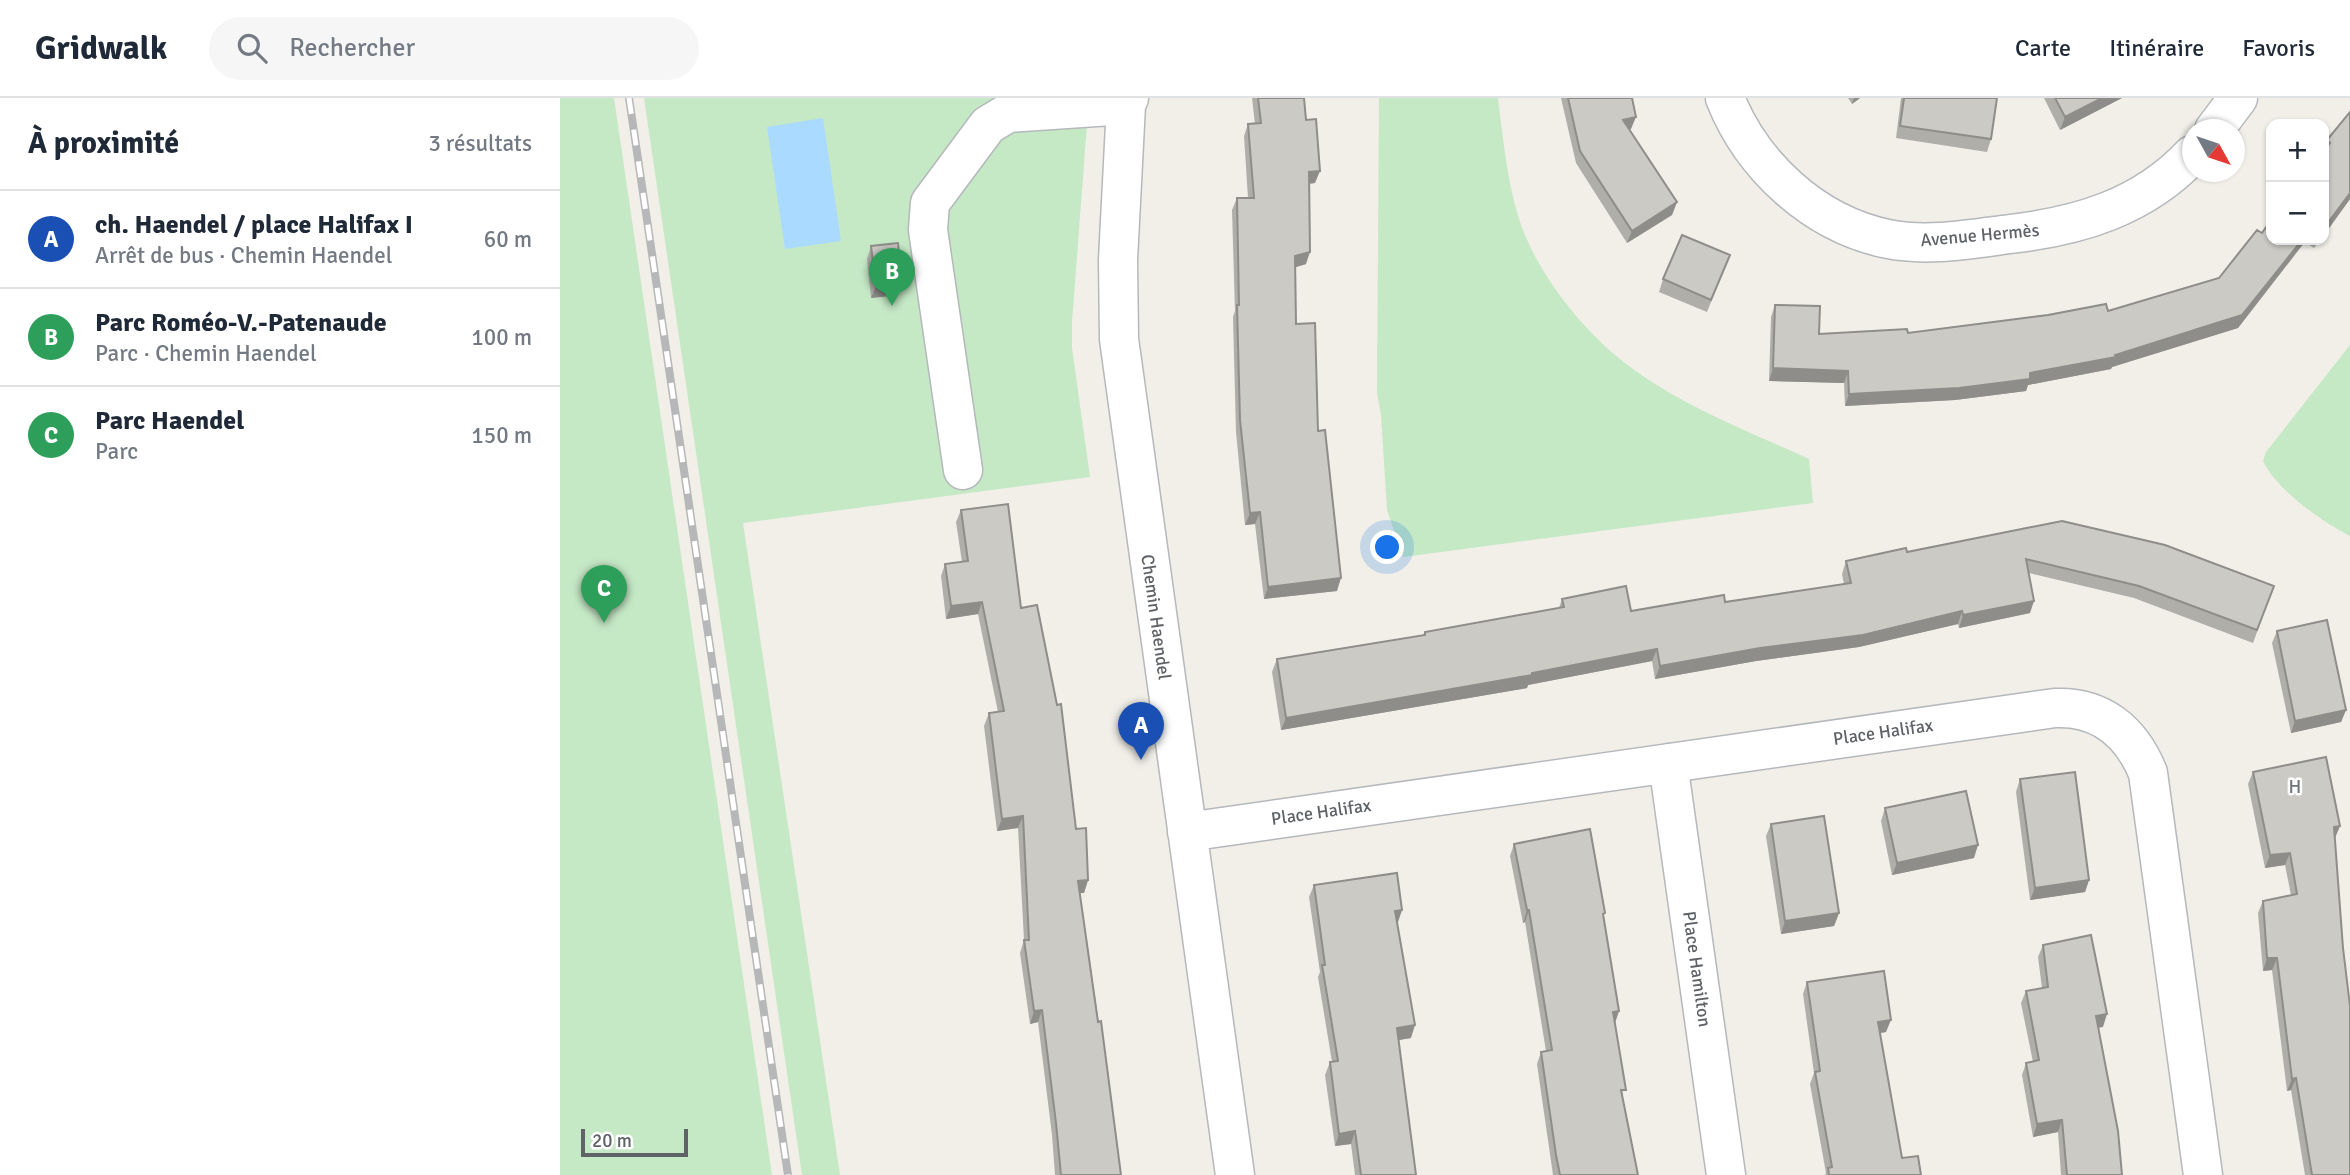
<!DOCTYPE html>
<html lang="fr">
<head>
<meta charset="utf-8">
<style>
  body { margin:0; font-family:Signika,sans-serif; background:#f6f6f7; color:#1f2937 }
  .controls { position:absolute; right:21px; top:21px; display:grid; overflow:hidden; border-radius:14px; box-shadow:0 2px 5px #0004 }
  .controls button { width:63px; height:63px; display:grid; place-items:center; padding:0; border:0; border-bottom:2px solid #e0e1e3; background:#fff; color:#1f2937; font:35px sans-serif }
  .compass { position:absolute; left:1622px; top:21px; width:63px; height:63px; border-radius:50%; background:#fff; box-shadow:0 2px 5px #0004; rotate:130deg }
  .scale { position:absolute; left:21px; bottom:18px; width:107px; box-sizing:border-box; padding-left:7px; border:4px solid #5f6368; border-top:0; font-size:19px; line-height:24px; white-space:nowrap; color:#5f6368; -webkit-text-stroke:5px #fff; paint-order:stroke }
  .you { position:absolute; left:828px; top:450px; width:24px; height:24px; margin:-18px; border:5px solid #fff; border-radius:50%; background:#1a73e8; box-shadow:0 0 0 10px #1a73e833 }
  .badge { display:grid; place-items:center; width:46px; height:46px; border-radius:50%; background:#ea4335; color:#fff; font-size:23px; font-weight:700 }
  .pin { position:absolute; translate:-50% -58px; filter:drop-shadow(0 2px 4px #0008) }
  .pin::after { content:''; position:absolute; top:37px; width:24px; height:21px; background:inherit; clip-path:polygon(0 0,100% 0,50% 100%) }
  .list { margin:0; padding:0; list-style:none }
  h2 { display:flex; justify-content:space-between; align-items:center; height:91px; margin:0; padding:0 28px; font-size:30px }
  h2 small { font-size:23px; font-weight:400; color:#747a83 }
  .list li { display:grid; grid-template-columns:46px 1fr auto; gap:21px; align-items:center; box-sizing:border-box; height:98px; padding:0 28px; border-top:2px solid #e0e1e3 }
  .list b { display:block; font-size:26px; white-space:nowrap }
  .list p { margin:0; font-size:23px; white-space:nowrap; color:#747a83 }
  .list em { font-size:23px; font-style:normal; color:#747a83 }
  .icon { flex:none; width:38px; height:38px; fill:none; stroke:currentColor; stroke-width:2; stroke-linecap:round; stroke-linejoin:round }
  .map { position:relative; flex:none; width:1790px; height:1077px; overflow:hidden }
  header { display:flex; align-items:center; gap:42px; box-sizing:border-box; height:98px; padding:0 35px; background:#fff; border-bottom:2px solid #e0e1e3 }
  header strong { font-size:33px }
  nav { display:flex; gap:38px; margin-inline-start:auto; font-size:24px }
  .search { width:490px; height:63px; background:#f6f6f7; display:flex; align-items:center; gap:18px; box-sizing:border-box; padding:0 24px; border-radius:38px; color:#747a83; font-size:26px }
  main { display:flex }
  aside { flex:1; background:#fff }
  .map>svg:first-child { display:block }
  .green { fill:#c5e8c5 }
  .water { fill:#aadaff }
  .lines { fill:none; stroke-linecap:round; stroke-linejoin:round }
  .minor-casing { stroke:#b5b8bc; stroke-width:41 }
  .minor { stroke:#fff; stroke-width:38 }
  .rail-casing { stroke:#b6b7b8; stroke-width:8 }
  .rail { stroke:#fff; stroke-width:5; stroke-dasharray:16; stroke-linecap:butt }
  .wall { fill:#afaea9 }
  .shaded-wall { fill:#8f8d8a }
  .building { fill:#cccac5; stroke:#8f8d8a; stroke-width:2 }
  .labels { text-anchor:middle; dominant-baseline:central; stroke-width:5; stroke-linejoin:round; paint-order:stroke }
  .street-label { font-size:18px; fill:#5f6368; stroke:#fff }
  .neighbourhood-label { font-size:19px; letter-spacing:2px; fill:#70757a; stroke:#fff }
</style>
</head>
<body>
<header>
<strong>Gridwalk</strong>
<div class="search"><svg class="icon" aria-label="search" viewBox="0 0 24 24"><circle cx="10" cy="10" r="6"/><path d="M15 15l6 6"/></svg>Rechercher</div>
<nav><a>Carte</a><a>Itinéraire</a><a>Favoris</a></nav>
</header>
<main>
<aside>
<h2>À proximité<small>3 résultats</small></h2>
<ul class="list">
<li><span class="badge" style="background:#1a4fb4">A</span><div><b>ch. Haendel / place Halifax I</b><p>Arrêt de bus · Chemin Haendel</p></div><em>60 m</em></li>
<li><span class="badge" style="background:#2e9e5b">B</span><div><b>Parc Roméo-V.-Patenaude</b><p>Parc · Chemin Haendel</p></div><em>100 m</em></li>
<li><span class="badge" style="background:#2e9e5b">C</span><div><b>Parc Haendel</b><p>Parc</p></div><em>150 m</em></li>
</ul>
</aside>
<div class="map">
<svg width="1790" height="1077" viewBox="0 0 1790 1077">
  <rect width="100%" height="100%" fill="#f1efe8"/>
  <!-- green -->
  <path class="green" d="M0,0h54l158,1077h-212z
    M84,0h445l-17,224v26l18,129 -347,46 97,652h-38z
    M819,0h119c5,40 9,83 21,121 17,53 62,110 106,144 54,42 123,68 184,96l4,44 -410,54 -16,-47 -6,-95 -4,-22z
    M1790,247v191c-29,-15 -73,-46 -87,-75l3,-9z"/>
  <!-- water -->
  <path class="water" d="M263,20l18,123 -56,8 -18,-122z"/>
  <g class="lines">
    <defs>
      <path id="minor" d="M569,0l-3,7 -8,155 1,79 116,836
        M1165,0c27,68 89,126 163,141 39,8 83,0 122,-5 70,-8 133,-27 182,-79
        M1654,32l24,-32
        M403,372l-35,-240 2,-27 58,-78 20,-12 118,-8
        M1108,665l58,412
        M627,734l868,-124c45,-2 76,23 93,65l55,402"/>
    </defs>
    <!-- minor casing -->
    <use href="#minor" class="minor-casing"/>
    <!-- minor -->
    <use href="#minor" class="minor"/>
    <defs>
      <path id="rail" d="M69,0l159,1077"/>
    </defs>
    <!-- rail casing -->
    <use href="#rail" class="rail-casing"/>
    <!-- rail -->
    <use href="#rail" class="rail"/>
  </g>
  <!-- wall -->
  <path class="wall" d="M692,0h52l11,85 -6,1 -3,80 -11,3 1,57 22,107 19,160 -73,8 -9,-75 -10,1 -9,-93 -3,-115 2,-6 -3,-101 5,-12h11l-4,-62 4,-12h7z
    M1001,0h71l-1,31 -2,1 48,72 -5,13 -45,28 -51,-80z
    M1288,0h12l-8,6z
    M1341,0h96l-6,41 -4,13 -91,-14z
    M1484,0h78l-62,32z
    M1790,14v87l-26,36v-86l3,-9z
    M1711,142h49l-6,8 -9,-6 -67,86 -126,39 -1,2 -83,16 -2,6 -71,9 -110,6 -1,-23 -75,-2 2,-64 4,-12 44,29 89,-1 200,-22 111,-33z
    M311,148l31,37 -4,12 -27,3 -4,-39z
    M1170,157l-23,57 -48,-20 4,-13z
    M401,412l60,98 67,272 -4,13h-4l41,282h-66l-3,-40 -14,-113 -8,2 -10,-71 4,-13 -6,-112 -21,3 -13,-105 5,-13 9,-1 -20,-98 -32,5 -5,-43 4,-12 17,-2 -6,-40z
    M1502,423l212,65 -21,57 -119,-45 -105,-25 1,40 -71,15 -1,-4 -99,23 -103,14 -101,18 -3,-18 -124,24 -1,3 -246,42 -9,-58 5,-13 146,-24 2,-3 134,-24 3,-9 69,12 94,-9 119,-18 -2,-10 4,-13 61,-9z
    M1717,533l69,79 -5,12 -50,11 -19,-90z
    M1693,674l87,54 -6,12 16,337h-45l-14,-85 -4,1 -15,-121 -9,1 -5,-58 5,-12 28,-6 -6,-30 -20,3 -17,-84z
    M1460,681l69,101 -4,12 -55,8 -14,-108z
    M1325,710l89,50 -82,17 -11,-54z
    M1211,726l68,89 -5,13 -53,8 -15,-98z
    M954,746l90,74 15,93 -4,11 8,76 15,77h-85l-16,-111 4,-12 5,-1 -21,-129 -2,1 -13,-67z
    M754,787l88,25 -5,12 14,116 -12,2 17,135h-61l-4,-31 -16,2 -10,-71 5,-13h2l-14,-85 2,-5 -11,-75z
    M1483,847l60,82h-5l24,148h-61l-3,-43 -25,5 -11,-62 4,-12 7,-1 -12,-59 5,-12 16,-3 -4,-31z
    M1247,884l79,50 -6,1 22,125 19,17h-96l1,-2 -16,-89 4,-11 -11,-79z"/>
  <!-- shaded-wall -->
  <path class="shaded-wall" d="M1294,0h6l-8,6z
    M1542,0h20l-62,32 5,-13z
    M1076,19l-5,12 -12,3 4,-12z
    M760,73l-5,12 -11,1 5,-12z
    M1790,95v6l-26,36v-7z
    M1117,104l-5,13 -45,28 5,-12z
    M1742,142h4l-68,88 -126,39 -1,2 -83,16 -2,6 -71,9 -110,6 4,-12 181,-21 85,-18z
    M750,154l-4,12 -16,5 5,-13z
    M342,185l-4,12 -27,3 5,-12z
    M1213,270l75,3 -4,12 -75,-2z
    M700,414l-5,12 -10,1 5,-12z
    M781,480l-4,13 -73,8 4,-12z
    M1474,503l-4,12 -71,15 4,-13z
    M422,504l-4,12 -32,5 5,-13z
    M1402,513l-4,13 -99,23 -103,14 -101,18 5,-13z
    M1097,551l-5,12 -124,24 -1,3 -246,42 5,-12 246,-45z
    M1786,612l-5,12 -50,11 4,-12z
    M463,718l-5,12 -21,3 5,-12z
    M1780,728l-5,12 -6,1 5,-12z
    M1418,747l-4,13 -82,17 5,-12z
    M1730,755l-5,12 -20,3 5,-13z
    M528,782l-4,13h-10l4,-12z
    M1529,782l-4,12 -55,8 5,-12z
    M842,812l-4,12 -7,1 4,-12z
    M967,812h2l-4,12 -2,1z
    M1279,815l-5,13 -53,8 4,-13z
    M1707,860h10l-5,12 -9,1z
    M482,912l-4,12 -8,2 4,-13z
    M1059,913l-4,12 -2,-11z
    M1547,916l-4,13 -11,2 4,-13z
    M1331,922l-5,12 -13,2 5,-12z
    M855,927l-4,13 -18,3 4,-13z
    M1736,980l-5,12 -4,1 5,-12z
    M1502,1022l-4,12 -25,5 4,-13z
    M795,1033l-4,13 -16,2 4,-12z"/>
  <!-- building -->
  <path class="building" d="M698,0h46l2,22 10,-1 4,52 -11,1 1,80 -15,4 1,68 19,-1 3,108 7,-1 16,148 -73,9 -8,-75 -10,1 -10,-93 -3,-115h2l-2,-107h17l-6,-74 13,-1z
    M1008,0h64l4,19 -13,3 54,82 -45,29 -52,-80z
    M1344,0h93l-6,41 -91,-13z
    M1495,0h47l-37,19z
    M1790,14v81l-26,35v-76l6,-9 -3,-3z
    M1711,122v20h31l-60,75 -127,40 1,2 -86,16v6l-71,9 -110,6 -1,-23 -75,-3 2,-63 45,1 -1,28 88,-5 1,4 140,-18 58,-11 2,7 111,-33 38,-48 5,3z
    M1122,137l48,20 -19,45 -48,-21z
    M338,145l4,40 -26,3 -5,-40z
    M448,406l13,104 16,-3 20,100 4,-1 15,125 10,-1 2,52 -10,1 20,141 3,-1 20,154h-60l-5,-52 -14,-113 -8,1 -10,-71h5l-6,-124 -21,3 -13,-106 15,-2 -22,-109 -31,4 -6,-42 23,-3 -7,-51z
    M1502,423l103,24 109,41 -17,44 -118,-44 -113,-27 8,42 -71,14 -1,-4 -99,24 -103,13 -100,18 -3,-17 -125,24v2l-246,43 -9,-59 148,-24v-3l139,-25 -2,-8 64,-13 5,25 93,-16 1,7 126,-19 -5,-22 60,-13 1,4z
    M1767,522l19,90 -51,11 -18,-90z
    M1766,659l14,69 -6,1 9,121 7,58v169h-38l-16,-97 -4,1 -15,-121h-10l-4,-57 34,-7 -7,-41 -20,2 -17,-83z
    M1515,674l14,108 -54,8 -15,-109z
    M1406,693l12,54 -81,18 -12,-55z
    M1264,718l15,97 -54,8 -14,-97z
    M1030,731l15,84 -2,1 16,97 -6,1 13,78h-5l17,85h-78l-4,-20 -15,-103 11,-2 -23,-140h-2l-13,-66z
    M837,775l5,37 -7,1 20,114 -18,3 19,147h-55l-6,-44 -16,3 -9,-72 8,-1 -16,-96h3l-11,-80z
    M1531,837l16,79 -11,2 22,115 4,44h-55l-5,-55 -25,4 -11,-61 13,-3 -13,-69 22,-4 -5,-42z
    M1324,873l7,49 -13,2 24,136 16,-2 3,19h-92l-1,-7 4,-1 -17,-95 5,-1 -13,-89z"/>
  <g class="labels">
    <!-- street labels -->
    <g class="street-label">
      <text transform="translate(1420 137) rotate(-5)">Avenue Hermès</text>
      <text transform="translate(596 519) rotate(82)">Chemin Haendel</text>
      <text transform="translate(1323 634) rotate(-8)">Place Halifax</text>
      <text transform="translate(761 714) rotate(-8)">Place Halifax</text>
      <text transform="translate(1137 871) rotate(82)">Place Hamilton</text>
    </g>
    <!-- neighbourhood labels -->
    <g class="neighbourhood-label">
      <text x="1736" y="689">H</text>
    </g>
  </g>
</svg>
<div class="controls">
<button>+</button>
<button>−</button>
</div>
<svg class="compass" viewBox="-18 -18 36 36"><path d="M0-13l5 13h-10z" fill="#e53935"/><path d="M0 13l5-13h-10z" fill="#747a83"/></svg>
<div class="scale">20 m</div>
<div class="you"></div>
<div class="pin badge" style="left:581px;top:662px;background:#1a4fb4">A</div>
<div class="pin badge" style="left:332px;top:208px;background:#2e9e5b">B</div>
<div class="pin badge" style="left:44px;top:525px;background:#2e9e5b">C</div>
</div>
</main>
</body>
</html>
